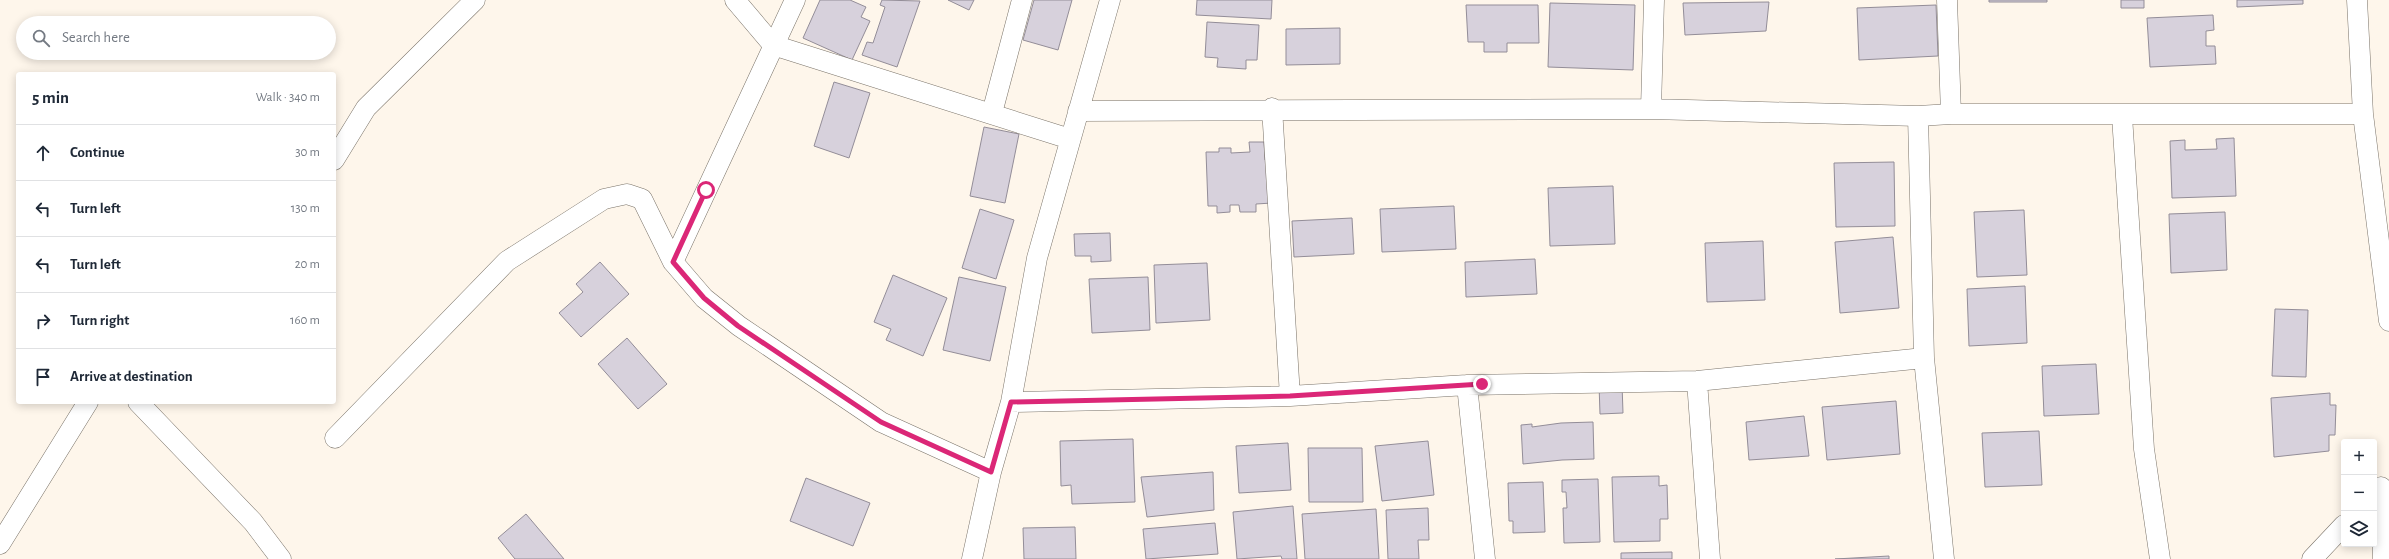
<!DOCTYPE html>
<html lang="en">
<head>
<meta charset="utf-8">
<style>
  body { margin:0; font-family:"Alegreya Sans",sans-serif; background:#f6f6f7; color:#1f2937 }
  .controls { position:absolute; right:12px; bottom:12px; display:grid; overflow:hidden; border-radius:4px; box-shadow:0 2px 10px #0003 }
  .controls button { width:36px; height:36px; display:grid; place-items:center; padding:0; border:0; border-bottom:1px solid #e0e1e3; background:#fff; color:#1f2937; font:20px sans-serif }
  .stop { position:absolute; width:12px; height:12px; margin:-9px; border:3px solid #db2777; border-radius:50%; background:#fff }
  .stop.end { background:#db2777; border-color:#fff; box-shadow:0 1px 4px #0008 }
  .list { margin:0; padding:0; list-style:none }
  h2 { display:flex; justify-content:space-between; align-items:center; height:52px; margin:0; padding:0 16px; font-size:17px }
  h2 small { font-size:13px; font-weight:400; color:#747a83 }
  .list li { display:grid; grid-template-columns:26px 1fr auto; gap:12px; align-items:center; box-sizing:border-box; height:56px; padding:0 16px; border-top:1px solid #e0e1e3 }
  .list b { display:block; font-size:15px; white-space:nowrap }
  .list em { font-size:13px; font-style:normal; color:#747a83 }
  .icon { flex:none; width:22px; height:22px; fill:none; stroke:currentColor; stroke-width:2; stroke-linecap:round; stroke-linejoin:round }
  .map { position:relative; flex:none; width:2389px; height:559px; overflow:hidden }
  .search { position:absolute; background:#fff; box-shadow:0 2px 10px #0003; left:16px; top:16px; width:320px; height:44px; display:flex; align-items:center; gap:10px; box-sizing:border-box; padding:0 14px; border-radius:22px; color:#747a83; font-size:15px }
  .panel { position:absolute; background:#fff; box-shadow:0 2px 10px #0003; left:16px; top:72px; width:320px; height:332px; border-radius:4px }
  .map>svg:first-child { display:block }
  .building { fill:#d7d1dc; stroke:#938d98 }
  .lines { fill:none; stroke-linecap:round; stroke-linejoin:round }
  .minor-casing { stroke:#7a7369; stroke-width:21 }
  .minor { stroke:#fff; stroke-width:20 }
  .route { stroke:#db2777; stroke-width:5 }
</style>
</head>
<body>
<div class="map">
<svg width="2389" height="559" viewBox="0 0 2389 559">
  <rect width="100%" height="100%" fill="#fef6eb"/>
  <!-- building -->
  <path class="building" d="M820,0h30l16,7 -5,10 9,4 -18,39 -49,-22z
    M882,0l38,1 -23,66 -35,-12 5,-13 6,1 12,-36 -5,-2z
    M948,0h26l-5,10z
    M1034,0h38l-14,50 -35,-10z
    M1197,0h75l-1,19 -75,-4z
    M1989,0h58v2h-58z
    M2121,0h23v8h-23z
    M2237,0h66v4l-66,3z
    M1769,2l-3,29 -81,4 -2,-32z
    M1550,3l85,2 -2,65 -85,-3z
    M1466,5h72l1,38h-32v9h-23v-10h-16z
    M1936,5l2,51 -79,4 -2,-52z
    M2213,15l1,15 -8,1v15h9l1,18 -66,3 -3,-49z
    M1207,22l52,3 -2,35h-11v9l-29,-2 1,-9 -13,-1z
    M1340,28v36l-54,1v-36z
    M834,82l36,11 -21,65 -35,-12z
    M984,127l35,7 -14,69 -35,-7z
    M2234,138l2,58 -64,2 -2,-57 15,-1v10l32,-1 -1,-10z
    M1249,142h15l1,18 6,-1 1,44 -16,1v8h-16l-1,-7h-9v7l-13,1v-7h-9l-2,-54h13v-4h12v5l19,-1z
    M1894,162l1,64 -59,1 -2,-64z
    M1613,186l2,58 -65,2 -2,-58z
    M1454,206l2,43 -74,3 -2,-43z
    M980,209l34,11 -18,59 -34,-11z
    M2024,210l3,65 -50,2 -3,-65z
    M2225,212l2,58 -56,3 -2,-59z
    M1352,218l2,36 -60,3 -2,-36z
    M1110,233l1,28 -20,1v-6h-16l-1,-22z
    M1893,237l6,71 -59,5 -5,-71z
    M1763,241l2,59 -58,2 -2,-59z
    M1535,259l2,35 -71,3 -1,-35z
    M600,262l29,32 -48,43 -22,-24 24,-21 -7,-8z
    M1207,263l3,57 -54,3 -2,-58z
    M893,275l54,23 -24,58 -37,-16 5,-11 -17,-7z
    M959,277l47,10 -16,74 -47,-11z
    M1148,277l2,53 -58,3 -3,-54z
    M2025,286l2,57 -58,3 -2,-57z
    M2275,309l33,1 -2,67 -34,-1z
    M627,338l40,46 -29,25 -40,-45z
    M2096,364l3,50 -55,2 -2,-50z
    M1599,384h23l1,29 -23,1z
    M2330,393v12h6l-1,30h-6v16l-55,6 -3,-59z
    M1896,401l4,53 -73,6 -5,-53z
    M1804,416l5,40 -60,4 -3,-38z
    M1593,422l1,37 -32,1 -39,4 -2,-39 11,-1v3l29,-4z
    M2039,431l3,54 -57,2 -3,-54z
    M1133,439l2,63 -63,2 -1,-19 -10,1 -1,-45z
    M1428,441l6,54 -52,6 -7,-55z
    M1288,443l3,47 -52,3 -3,-47z
    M1308,448h54l1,54h-54z
    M1213,472l1,38 -67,7 -6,-40z
    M1659,476v10l8,-1 1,34h-8v22l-46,1 -2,-65z
    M806,478l64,25 -17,43 -63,-25z
    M1598,479l2,63 -36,1 -1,-35h4l-1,-16h-4v-12z
    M1543,482l2,50 -32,1v-12h-4l-1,-38z
    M1293,506l4,53h-15l-1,-3 -44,3 -4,-47z
    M1428,508l1,32h-11l1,19h-31l-2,-49z
    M1376,509l3,50h-74l-3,-45z
    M526,514l38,45h-49l-17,-21z
    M1215,523l3,31 -72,5 -3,-30z
    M1075,527l1,32h-52l-1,-31z
    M1672,552v7h-51v-6z
    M1889,556v3h-54z"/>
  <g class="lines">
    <defs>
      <path id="minor" d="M735,0l38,45 297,94
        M1947,0l4,114
        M2357,0l6,114 26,207
        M1272,108l18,288
        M1651,109l3,-109
        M1078,111l573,-2 267,7 33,-2h412
        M992,113l30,-113
        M1918,116l6,242 20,201
        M2122,116l22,333 16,110
        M334,160l32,-52 109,-108
        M673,262l122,-262
        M1697,381l13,178
        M1467,385l18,174
        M138,402l115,120 28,37
        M1011,402l279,-6 177,-11 230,-4 227,-23
        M335,438l172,-177 97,-62 23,-5 15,5 31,63 31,36 35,28 142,96 110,50
        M2381,487l2,72
        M0,544l88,-142
        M972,559l19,-87 20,-70 26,-144 73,-258
        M2312,559l32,-34"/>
    </defs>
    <!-- minor casing -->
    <use href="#minor" class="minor-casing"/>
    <!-- minor -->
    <use href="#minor" class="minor"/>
  </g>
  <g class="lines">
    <!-- route -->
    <path class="route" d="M706,190l-33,72 31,36 34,28 143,96 110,50 20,-70 279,-6 192,-12"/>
  </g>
</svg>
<div class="controls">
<button>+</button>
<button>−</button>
<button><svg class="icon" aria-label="layers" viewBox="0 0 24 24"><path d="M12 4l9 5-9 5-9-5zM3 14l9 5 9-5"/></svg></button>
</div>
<div class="stop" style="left:706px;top:190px"></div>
<div class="stop end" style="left:1482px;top:384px"></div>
<div class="search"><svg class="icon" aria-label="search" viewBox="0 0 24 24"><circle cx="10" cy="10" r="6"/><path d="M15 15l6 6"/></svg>Search here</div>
<section class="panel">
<h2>5 min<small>Walk · 340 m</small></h2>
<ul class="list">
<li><svg class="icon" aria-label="ahead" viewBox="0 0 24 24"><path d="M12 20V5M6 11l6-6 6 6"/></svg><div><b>Continue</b></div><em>30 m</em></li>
<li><svg class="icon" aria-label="left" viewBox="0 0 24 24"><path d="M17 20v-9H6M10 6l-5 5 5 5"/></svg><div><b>Turn left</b></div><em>130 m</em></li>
<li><svg class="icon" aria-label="left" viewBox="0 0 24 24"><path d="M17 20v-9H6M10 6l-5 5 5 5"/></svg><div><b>Turn left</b></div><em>20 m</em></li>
<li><svg class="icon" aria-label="right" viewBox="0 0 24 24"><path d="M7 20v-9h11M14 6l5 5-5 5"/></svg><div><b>Turn right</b></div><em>160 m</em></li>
<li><svg class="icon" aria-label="arrive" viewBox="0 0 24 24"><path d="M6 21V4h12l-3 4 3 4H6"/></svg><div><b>Arrive at destination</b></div></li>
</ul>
</section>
</div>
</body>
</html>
